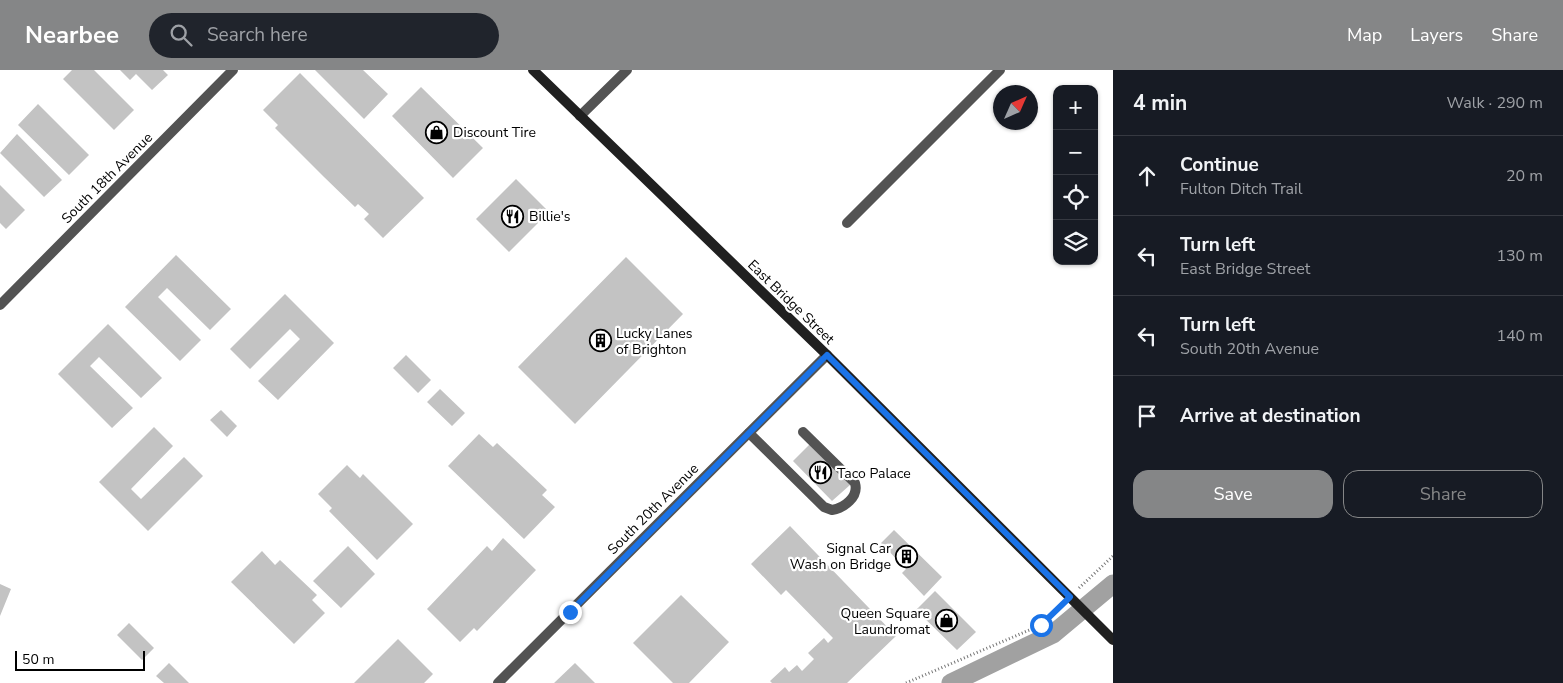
<!DOCTYPE html>
<html lang="en">
<head>
<meta charset="utf-8">
<style>
  body { margin:0; font-family:"Nunito Sans",sans-serif; background:#20242c; color:#f1f3f6 }
  .controls { position:absolute; right:15px; top:15px; display:grid; overflow:hidden; border-radius:10px; box-shadow:0 1px 4px #0004 }
  .controls button { width:45px; height:45px; display:grid; place-items:center; padding:0; border:0; border-bottom:1px solid #363941; background:#171b24; color:#f1f3f6; font:25px sans-serif }
  .compass { position:absolute; left:993px; top:15px; width:45px; height:45px; border-radius:50%; background:#171b24; box-shadow:0 1px 4px #0004; rotate:45deg }
  .scale { position:absolute; left:15px; bottom:12px; width:130px; box-sizing:border-box; padding-left:5px; border:2px solid #000; border-top:0; font-size:14px; line-height:18px; white-space:nowrap; color:#000; -webkit-text-stroke:4px #fff; paint-order:stroke }
  .stop { position:absolute; width:15px; height:15px; margin:-11px; border:4px solid #1a73e8; border-radius:50%; background:#fff }
  .stop.end { background:#1a73e8; border-color:#fff; box-shadow:0 1px 5px #0008 }
  .list { margin:0; padding:0; list-style:none }
  h2 { display:flex; justify-content:space-between; align-items:center; height:65px; margin:0; padding:0 20px; font-size:21px }
  h2 small { font-size:16px; font-weight:400; color:#9ea1a6 }
  .list li { display:grid; grid-template-columns:32px 1fr auto; gap:15px; align-items:center; box-sizing:border-box; height:80px; padding:0 20px; border-top:1px solid #363941 }
  .list b { display:block; font-size:19px; white-space:nowrap }
  .list p { margin:0; font-size:16px; white-space:nowrap; color:#9ea1a6 }
  .list em { font-size:16px; font-style:normal; color:#9ea1a6 }
  .actions { display:flex; gap:10px; padding:15px 20px }
  .actions a { flex:1; padding:11px 0; border:1px solid #858687; border-radius:15px; text-align:center; font-size:18px; color:#858687 }
  .actions .main { background:#858687; color:#fff }
  .icon { flex:none; width:28px; height:28px; fill:none; stroke:currentColor; stroke-width:2; stroke-linecap:round; stroke-linejoin:round }
  .map { position:relative; flex:none; width:1113px; height:613px; overflow:hidden }
  header { display:flex; align-items:center; gap:30px; box-sizing:border-box; height:70px; padding:0 25px; background:#858687; color:#fff }
  header strong { font-size:24px }
  nav { display:flex; gap:28px; margin-inline-start:auto; font-size:18px }
  .search { width:350px; height:45px; background:#20242c; display:flex; align-items:center; gap:12px; box-sizing:border-box; padding:0 18px; border-radius:28px; color:#9ea1a6; font-size:19px }
  main { display:flex }
  aside { flex:1; background:#171b24 }
  .map>svg:first-child { display:block }
  .lines { fill:none; stroke-linecap:round; stroke-linejoin:round }
  .canal { stroke:#a1a1a1; stroke-width:19 }
  .building { fill:#c3c3c3 }
  .path { stroke:#757575; stroke-width:3; stroke-dasharray:1 2.5; stroke-linecap:butt }
  .service { stroke:#535353; stroke-width:10 }
  .minor { stroke:#535353; stroke-width:10 }
  .secondary { stroke:#202020; stroke-width:10 }
  .route { stroke:#1a73e8; stroke-width:6 }
  .labels { text-anchor:middle; dominant-baseline:central; stroke-width:4.5; stroke-linejoin:round; paint-order:stroke }
  .poi-label { font-size:14px; fill:#000; stroke:#fff; text-anchor:start }
  .street-label { font-size:14px; fill:#000; stroke:#fff }
</style>
</head>
<body>
<header>
<strong>Nearbee</strong>
<div class="search"><svg class="icon" aria-label="search" viewBox="0 0 24 24"><circle cx="10" cy="10" r="6"/><path d="M15 15l6 6"/></svg>Search here</div>
<nav><a>Map</a><a>Layers</a><a>Share</a></nav>
</header>
<main>
<div class="map">
<svg width="1113" height="613" viewBox="0 0 1113 613">
  <rect width="100%" height="100%" fill="#fff"/>
  <g class="lines">
    <!-- canal -->
    <path class="canal" d="M951,613l102,-49 60,-50"/>
  </g>
  <!-- building -->
  <path class="building" d="M72,0h22l40,40 -20,20 -51,-51z
    M120,0h43l5,5 -16,15 -16,-16 -6,6z
    M315,0h48l25,24 -24,25z
    M300,3l124,125 -41,40 -19,-19 5,-5 -11,-10 -3,3 -31,-30 -49,-49 3,-3 -15,-15z
    M421,17l62,61 -30,30 -61,-62z
    M38,34l51,51 -20,20 -51,-50z
    M17,64l45,46 -18,17 -44,-44z
    M516,109l33,33 -40,40 -33,-33z
    M0,115l25,25 -19,19 -6,-6z
    M176,185l55,54 -21,21 -43,-42 -9,9 43,43 -21,21 -55,-54z
    M626,187l57,57 -108,110 -57,-57z
    M285,224l49,49 -56,57 -20,-19 42,-42 -10,-10 -40,40 -20,-20z
    M108,254l54,54 -21,20 -42,-41 -9,9 43,42 -21,20 -54,-54z
    M406,285l25,25 -13,13 -25,-25z
    M440,319l25,24 -13,13 -25,-24z
    M221,340l16,16 -10,11 -17,-17z
    M154,357l19,19 -42,43 10,10 43,-42 19,19 -55,55 -49,-49z
    M479,364l14,13 4,-4 50,47 -5,5 13,12 -31,32 -76,-73z
    M810,374l40,41 -18,16 -39,-40z
    M347,395l13,13 3,-4 50,50 -36,36 -48,-49 3,-3 -14,-14z
    M790,456l106,110 -49,47h-75l-2,-2 15,-14 4,5 8,-7 5,6 12,-12 -6,-6 16,-15 4,5 5,-5 -47,-48 -5,5 -30,-31z
    M894,460l48,47 -18,19 -22,-23 4,-4 -25,-26z
    M503,468l33,32 -59,61 -3,-3 -14,14 -33,-33 60,-63 5,5z
    M348,476l27,28 -34,34 -28,-27z
    M262,481l13,14 5,-5 37,35 -5,5 13,13 -31,31 -63,-62z
    M0,514l11,5 -11,27z
    M935,521l41,41 -19,18 -41,-40z
    M681,525l48,47 -40,41h-16l-40,-40z
    M129,553l25,25 -12,12 -25,-25z
    M398,569l35,35 -9,9h-70z
    M169,593l20,20h-25l-8,-7z
    M575,593l20,20h-41z"/>
  <g class="lines">
    <!-- path -->
    <path class="path" d="M1079,518l34,-32
      M906,613l135,-58 21,-20"/>
    <!-- service -->
    <path class="service" d="M847,153l153,-153
      M749,363l75,74 8,3c12,-2 27,-13 23,-27l-52,-51"/>
    <!-- minor -->
    <path class="minor" d="M580,46l47,-46
      M0,235l233,-235
      M498,613l329,-328"/>
    <!-- secondary -->
    <path class="secondary" d="M533,0l294,285 286,285"/>
  </g>
  <g class="lines">
    <!-- route -->
    <path class="route" d="M570,542l257,-257 243,242 -29,28"/>
  </g>
  <!-- icons -->
  <defs>
    <symbol id="shop-ring" viewBox="-11 -11 22 22"><circle r="9.5" fill="#fff" stroke="#000" stroke-width="1.5"/><path d="M-5-2.5h2.3a2.7 3.5 0 0 1 5.4 0H5L5.5 6h-11ZM-1.5-2.5h3a1.5 2.3 0 0 0-3 0Z" fill="#000"/></symbol>
    <symbol id="restaurant-ring" viewBox="-11 -11 22 22"><circle r="9.5" fill="#fff" stroke="#000" stroke-width="1.5"/><path d="M-5-6h1v4h1v-4h1v4h1v-4h1v5L-1.5 .5V6h-2V.5L-5-1ZM5-6V6H3V1.5H1.5Q1.5-4 5-6Z" fill="#000"/></symbol>
    <symbol id="building-ring" viewBox="-11 -11 22 22"><circle r="9.5" fill="#fff" stroke="#000" stroke-width="1.5"/><path d="M-4-6H4V6H1V3H-1V6H-4ZM-2.5-4.3h1.7v1.8h-1.7ZM.8-4.3h1.7v1.8H.8ZM-2.5-1h1.7V.8h-1.7ZM.8-1h1.7V.8H.8Z" fill="#000"/></symbol>
  </defs>
  <g fill-rule="evenodd">
    <use href="#shop-ring" x="424" y="50" width="25" height="25"/>
    <use href="#restaurant-ring" x="500" y="134" width="25" height="25"/>
    <use href="#building-ring" x="588" y="258" width="25" height="25"/>
    <use href="#restaurant-ring" x="808" y="390" width="25" height="25"/>
    <use href="#building-ring" x="894" y="474" width="25" height="25"/>
    <use href="#shop-ring" x="934" y="538" width="25" height="25"/>
  </g>
  <g class="labels">
    <!-- poi labels -->
    <g class="poi-label">
      <text x="453" y="62">Discount Tire</text>
      <text x="529" y="146">Billie's</text>
      <text x="616" y="263">Lucky Lanes<tspan x="616" dy="16">of Brighton</tspan></text>
      <text x="837" y="403">Taco Palace</text>
      <text x="891" y="478" text-anchor="end">Signal Car<tspan x="891" dy="16">Wash on Bridge</tspan></text>
      <text x="930" y="543" text-anchor="end">Queen Square<tspan x="930" dy="16">Laundromat</tspan></text>
    </g>
    <!-- street labels -->
    <g class="street-label">
      <text transform="translate(107 108) rotate(-45)">South 18th Avenue</text>
      <text transform="translate(791 232) rotate(44)">East Bridge Street</text>
      <text transform="translate(653 439) rotate(-45)">South 20th Avenue</text>
    </g>
  </g>
</svg>
<div class="controls">
<button>+</button>
<button>−</button>
<button><svg class="icon" aria-label="locate" viewBox="0 0 24 24"><circle cx="12" cy="12" r="6"/><path d="M12 2v4M12 18v4M2 12h4M18 12h4"/></svg></button>
<button><svg class="icon" aria-label="layers" viewBox="0 0 24 24"><path d="M12 4l9 5-9 5-9-5zM3 14l9 5 9-5"/></svg></button>
</div>
<svg class="compass" viewBox="-18 -18 36 36"><path d="M0-13l5 13h-10z" fill="#e53935"/><path d="M0 13l5-13h-10z" fill="#9ea1a6"/></svg>
<div class="scale">50 m</div>
<div class="stop" style="left:1041px;top:555px"></div>
<div class="stop end" style="left:570px;top:542px"></div>
</div>
<aside>
<h2>4 min<small>Walk · 290 m</small></h2>
<ul class="list">
<li><svg class="icon" aria-label="ahead" viewBox="0 0 24 24"><path d="M12 20V5M6 11l6-6 6 6"/></svg><div><b>Continue</b><p>Fulton Ditch Trail</p></div><em>20 m</em></li>
<li><svg class="icon" aria-label="left" viewBox="0 0 24 24"><path d="M17 20v-9H6M10 6l-5 5 5 5"/></svg><div><b>Turn left</b><p>East Bridge Street</p></div><em>130 m</em></li>
<li><svg class="icon" aria-label="left" viewBox="0 0 24 24"><path d="M17 20v-9H6M10 6l-5 5 5 5"/></svg><div><b>Turn left</b><p>South 20th Avenue</p></div><em>140 m</em></li>
<li><svg class="icon" aria-label="arrive" viewBox="0 0 24 24"><path d="M6 21V4h12l-3 4 3 4H6"/></svg><div><b>Arrive at destination</b></div></li>
</ul>
<div class="actions"><a class="main">Save</a><a>Share</a></div>
</aside>
</main>
</body>
</html>
